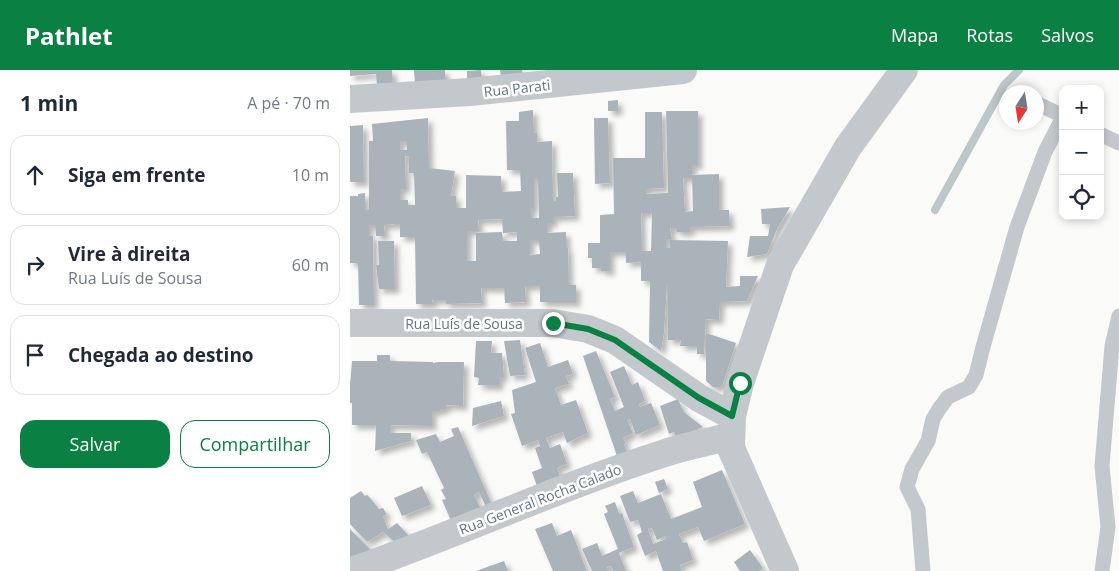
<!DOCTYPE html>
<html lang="pt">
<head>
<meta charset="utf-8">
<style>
  body { margin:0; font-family:"Open Sans",sans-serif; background:#f2f2f3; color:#1f2937 }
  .controls { position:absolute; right:15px; top:15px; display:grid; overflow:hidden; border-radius:10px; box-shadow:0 2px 8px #0003 }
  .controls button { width:45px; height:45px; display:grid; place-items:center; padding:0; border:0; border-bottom:1px solid #e0e1e3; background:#fff; color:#1f2937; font:25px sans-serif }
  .compass { position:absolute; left:649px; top:15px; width:45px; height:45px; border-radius:50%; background:#fff; box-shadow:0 2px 8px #0003; rotate:192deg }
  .stop { position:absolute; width:15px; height:15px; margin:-11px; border:4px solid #0b8043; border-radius:50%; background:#fff }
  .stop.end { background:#0b8043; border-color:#fff; box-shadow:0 1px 5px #0008 }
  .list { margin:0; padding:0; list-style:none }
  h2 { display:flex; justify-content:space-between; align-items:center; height:65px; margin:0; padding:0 20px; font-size:21px }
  h2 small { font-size:16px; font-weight:400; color:#747a83 }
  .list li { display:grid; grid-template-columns:32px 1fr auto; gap:15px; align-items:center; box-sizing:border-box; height:80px; margin:0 10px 10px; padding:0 10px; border:1px solid #e0e1e3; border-radius:15px }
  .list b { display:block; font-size:19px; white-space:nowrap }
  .list p { margin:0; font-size:16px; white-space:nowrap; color:#747a83 }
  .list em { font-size:16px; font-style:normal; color:#747a83 }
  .actions { display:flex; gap:10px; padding:15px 20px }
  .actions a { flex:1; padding:11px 0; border:1px solid #0b8043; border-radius:15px; text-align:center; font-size:18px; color:#0b8043 }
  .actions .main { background:#0b8043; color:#fff }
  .icon { flex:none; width:28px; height:28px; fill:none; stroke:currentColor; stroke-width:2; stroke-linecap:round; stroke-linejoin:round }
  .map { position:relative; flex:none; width:769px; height:501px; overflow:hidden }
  header { display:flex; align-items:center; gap:30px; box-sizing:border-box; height:70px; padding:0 25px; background:#0b8043; color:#fff }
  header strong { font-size:24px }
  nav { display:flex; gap:28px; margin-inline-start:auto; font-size:18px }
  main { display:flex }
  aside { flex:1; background:#fff }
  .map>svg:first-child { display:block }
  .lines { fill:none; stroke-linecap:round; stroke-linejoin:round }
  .stream { stroke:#bbc7cb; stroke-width:8 }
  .building { fill:#aab3b9; fill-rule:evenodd; filter:url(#shadow) }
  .service { stroke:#c3c8cc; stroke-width:15 }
  .minor { stroke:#c3c8cc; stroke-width:28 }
  .route { stroke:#0b8043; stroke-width:6 }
  .labels { text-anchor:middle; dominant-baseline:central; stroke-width:5; stroke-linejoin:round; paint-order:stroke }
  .street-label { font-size:14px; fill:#657683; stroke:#fff }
</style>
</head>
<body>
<header>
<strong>Pathlet</strong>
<nav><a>Mapa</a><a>Rotas</a><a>Salvos</a></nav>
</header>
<main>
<aside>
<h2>1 min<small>A pé · 70 m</small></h2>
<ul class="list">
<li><svg class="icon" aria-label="ahead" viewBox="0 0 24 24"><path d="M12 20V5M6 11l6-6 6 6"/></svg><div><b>Siga em frente</b></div><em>10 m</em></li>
<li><svg class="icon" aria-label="right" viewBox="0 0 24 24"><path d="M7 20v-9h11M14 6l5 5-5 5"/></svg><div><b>Vire à direita</b><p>Rua Luís de Sousa</p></div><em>60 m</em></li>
<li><svg class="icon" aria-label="arrive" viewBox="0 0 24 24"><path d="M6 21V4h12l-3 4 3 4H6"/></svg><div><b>Chegada ao destino</b></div></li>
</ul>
<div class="actions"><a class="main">Salvar</a><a>Compartilhar</a></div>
</aside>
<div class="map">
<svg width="769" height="501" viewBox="0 0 769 501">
  <defs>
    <filter id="shadow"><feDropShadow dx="4.5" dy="4.5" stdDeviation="2.5" flood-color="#0004"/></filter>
  </defs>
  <rect width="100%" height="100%" fill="#fafaf8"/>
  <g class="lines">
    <!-- stream -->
    <path class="stream" d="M585,140l69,-125 15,-15"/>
  </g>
  <!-- building -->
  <path class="building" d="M0,0h42l1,16 -16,1 -1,-13 -26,2z
    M64,0h31v12l-30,3z
    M131,0l1,9 -15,1v-9z
    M150,0h22l1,5 -22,2z
    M268,30v11h-10v-10z
    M183,40l1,23h3v9l15,-1 1,60h3v-4h2l-1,-24h16l2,43 -22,1v6h-6v10l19,-1v16h2l1,37h7v17h-36v-16h-15l1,16 -21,1 -1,-15h-23l1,15 -36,1v-4h-14l1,4h-17l-1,-67h-15v-13h-6l-10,1 1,11h-9l-1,-11h-6v11h4l1,69h-15l-1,-42h-8v-67h8v-2l7,-1v17h4v-69h4l-1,-17 56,-6 1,50 26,3 -4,25h5v12h10v-33l35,1 1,16 19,-1 -1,-21h-13l-1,-49h13v-9zM50,71h6l1,9h-7zM55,86h4v17h5l1,32h-7v-5h-8v-11h6zM184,108h4l1,40h-8v-10h3zM152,149l1,14 14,-1v9h-14l-1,-9 -26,1v28h-9v-30h12l-1,-11zM180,170h9l1,14 -10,1z
    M316,41h32v54h-6v10l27,-1v36h10l1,16 -40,1v5h-13v-4h-7l2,11h-6v9h4v-8l58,1 -2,46 14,-1v-10h18l-11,25 -27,1 -1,18 -13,-1 -2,35h-7v-8h-17l1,-6h-13v-55h-1l-3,48 -3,18 -12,-9 1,-61h-9v-19l-15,1v-11h-16v19h-9v-3h-9v-10h-4v-15h12v-28l14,-1 -1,-56h32v-46h17l2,76 -18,1v5l22,-1zM333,108h9l1,33 -8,1zM291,143h11l-1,38h-9z
    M244,48h14l2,65 -15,1z
    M13,55l1,57h-14v-56z
    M440,137l-13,22 -10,25 -20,3 3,-21h18l2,-12h-8l-1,-15z
    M28,171h16l1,48h-16l-3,-24h3z
    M356,263l30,10 -13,41 -3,3h-7l-7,-6z
    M170,270l5,35 -15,1 -6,-35z
    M126,271h16l-1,12h11l2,24h-5v9l-21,-1 1,-7 -5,-1z
    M190,273l8,24 20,-7 5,14 -7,2 3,8 -14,4 6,17 15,-5 12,33 -21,10 -4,-11 -17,6 4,10 10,-4 7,20 -10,4 3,8 -15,5 2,5 -9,3 -6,-17 10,-4 -7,-20 5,-2 -2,-6 -16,6 -11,-32 4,-1 -3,-23 24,-8 -11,-34z
    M246,281l19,46 -5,2 5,12 9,-4 -14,-35 14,-6 8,19 6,-3 7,19 -6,3 1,3 11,-4 9,22 -24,10 -6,-16 -3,1 6,13 -10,5 3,5 -2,1 4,11 -10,4 -35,-103z
    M27,285h13v6l43,1v1l5,-1h26l-1,44 -17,-1v4h-6v2h-8v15l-42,-1v8h21v8l-36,10 1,-26h-24v-22h-2v-18l2,-24h25z
    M328,329l6,13 19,15 -26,11 -3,-6 -5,2 -9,-28z
    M151,331l3,15 -32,10 1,-18z
    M108,357l35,80 -6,2 -8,-17 -5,3 8,16 -30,12 -10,-23 4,-1 -5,-9 3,-2 -17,-36 -5,2 -6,-14 20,-6 4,8 14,-6 -3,-7z
    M372,400l23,54 -41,17 -6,-14 -19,7 4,9 4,-1 6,18 -13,5 2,6h-19l-7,-20 -11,5 -8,-21 5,-3 -4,-12 -8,2 -10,-26 13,-5 5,12 23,-9 10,25 31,-12 -9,-25zM302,458l5,12 8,-4 1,3 -13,5 -5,-15z
    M314,409l4,10 -9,4 -4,-11z
    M72,416l9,19 -29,11 -8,-18z
    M11,421l4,5 2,-1 4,4 8,10 4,-1 4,7 -4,1 5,13 9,-6 15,16 -15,5 -14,-12 -16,10 -17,-18v-26z
    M265,432l4,12 3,-1 12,34 -15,6 7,18h-13l-2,-5 -4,1 1,4h-16l-10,-22 15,-6 5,13 16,-7 -14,-35 4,-2 -3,-6z
    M202,453l5,13 14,-6 16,41h-34l-18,-42z
    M0,459l24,24 -24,9z
    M400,480l13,18 -4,3h-19l-6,-9z
    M154,491l4,10h-32z"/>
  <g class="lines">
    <!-- service -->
    <path class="service" d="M686,33l27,13
      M750,64l19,9
      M573,501l-5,-62 -11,-22 5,-18 16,-28 5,-22 6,-10 9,-12 21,-10 7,-12 7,-28 34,-120 28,-75 18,-35
      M752,501l6,-44 -6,-61 10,-120 7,-30"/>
    <!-- minor -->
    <path class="minor" d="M0,29l120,-7 213,-22
      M0,253h203l35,6 27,11 84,58 33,18
      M2,501c105,-37 207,-84 313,-118 21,-7 44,-11 66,-17
      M435,501l-54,-123 1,-32 8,-33 40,-118 68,-118 56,-77"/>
  </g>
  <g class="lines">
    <!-- route -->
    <path class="route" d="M203,253l35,6 27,11 84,58 33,18 8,-33"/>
  </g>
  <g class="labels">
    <!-- street labels -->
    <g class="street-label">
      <text transform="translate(167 18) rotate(-6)">Rua Parati</text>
      <text x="114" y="253">Rua Luís de Sousa</text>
      <text transform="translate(190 429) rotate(-21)">Rua General Rocha Calado</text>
    </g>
  </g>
</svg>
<div class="controls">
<button>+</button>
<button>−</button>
<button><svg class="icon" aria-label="locate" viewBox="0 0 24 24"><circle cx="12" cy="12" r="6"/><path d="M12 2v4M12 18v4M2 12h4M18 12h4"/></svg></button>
</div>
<svg class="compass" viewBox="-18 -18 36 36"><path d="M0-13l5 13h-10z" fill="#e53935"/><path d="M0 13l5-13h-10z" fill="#747a83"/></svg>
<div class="stop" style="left:390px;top:313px"></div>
<div class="stop end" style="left:203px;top:253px"></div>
</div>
</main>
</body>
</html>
